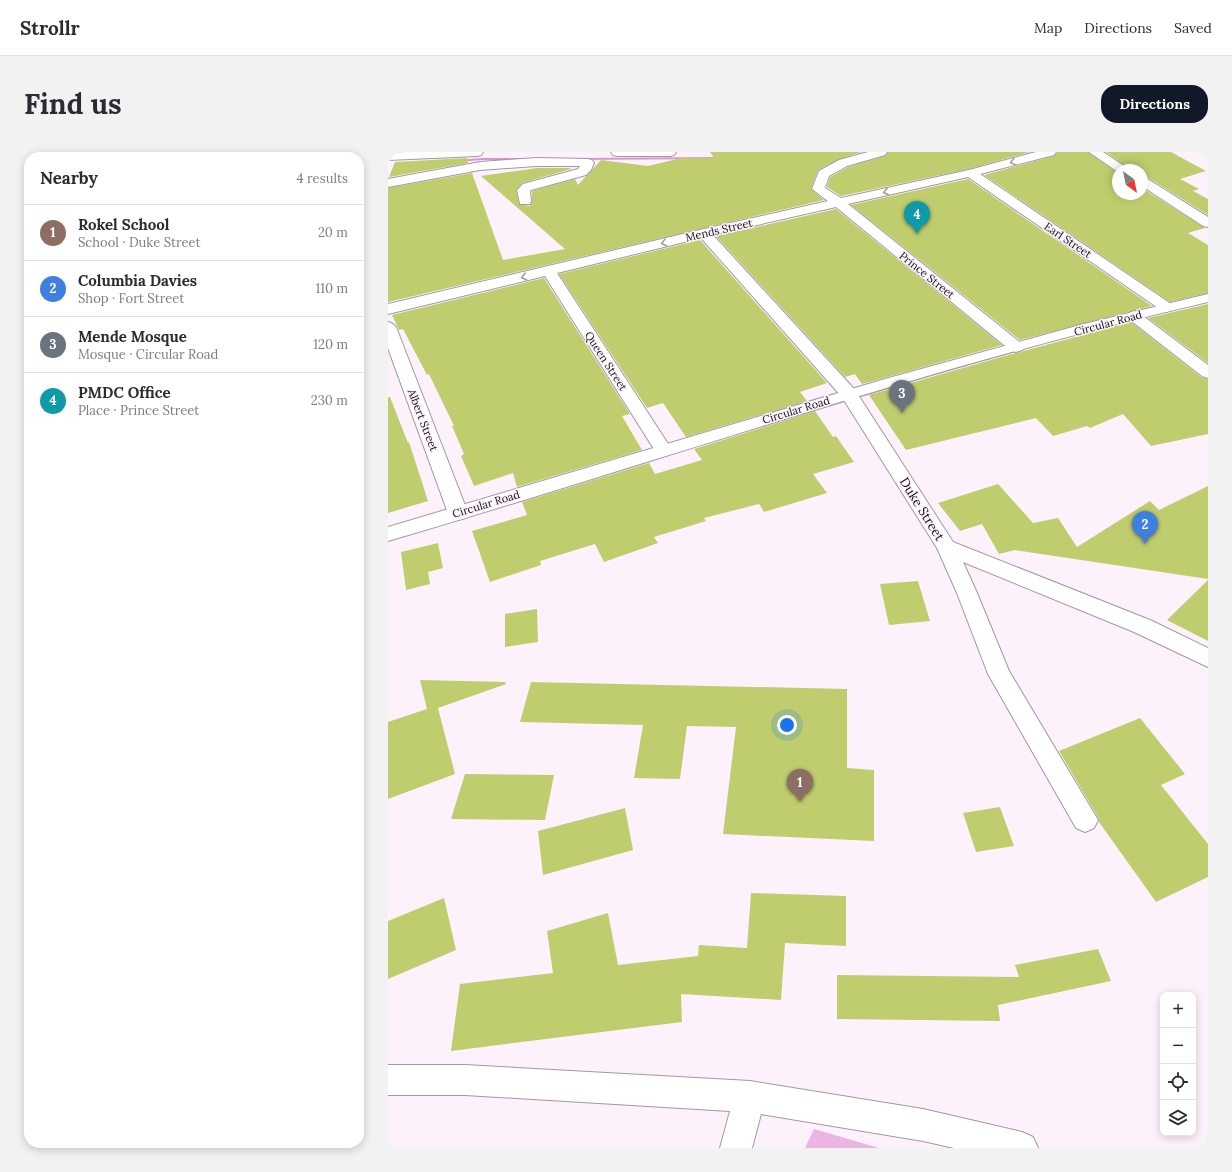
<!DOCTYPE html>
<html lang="en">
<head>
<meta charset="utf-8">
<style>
  body { margin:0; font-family:Lora,serif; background:#f2f2f3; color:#2b2b33 }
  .controls { position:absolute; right:12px; bottom:12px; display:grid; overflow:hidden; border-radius:8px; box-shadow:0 2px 10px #0003 }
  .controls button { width:36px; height:36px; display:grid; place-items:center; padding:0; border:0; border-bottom:1px solid #e1e1e2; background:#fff; color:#2b2b33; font:20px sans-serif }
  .compass { position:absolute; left:724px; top:12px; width:36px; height:36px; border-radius:50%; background:#fff; box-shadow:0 2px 10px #0003; rotate:147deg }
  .you { position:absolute; left:399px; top:573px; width:14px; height:14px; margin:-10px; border:3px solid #fff; border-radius:50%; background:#1a73e8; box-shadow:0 0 0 6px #1a73e833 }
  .badge { display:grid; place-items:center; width:26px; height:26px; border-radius:50%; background:#111827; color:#fff; font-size:13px; font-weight:700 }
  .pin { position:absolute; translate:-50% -33px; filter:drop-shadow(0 1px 2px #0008) }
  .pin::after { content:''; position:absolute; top:21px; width:14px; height:12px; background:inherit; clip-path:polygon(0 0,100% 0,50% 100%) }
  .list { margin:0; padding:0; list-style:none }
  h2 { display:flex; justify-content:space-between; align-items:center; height:52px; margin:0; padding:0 16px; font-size:17px }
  h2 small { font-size:13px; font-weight:400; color:#7c7c81 }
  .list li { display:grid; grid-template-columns:26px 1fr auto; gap:12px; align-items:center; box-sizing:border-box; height:56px; padding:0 16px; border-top:1px solid #e1e1e2 }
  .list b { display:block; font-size:15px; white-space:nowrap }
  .list p { margin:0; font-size:13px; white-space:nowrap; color:#7c7c81 }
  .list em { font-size:13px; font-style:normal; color:#7c7c81 }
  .icon { flex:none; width:22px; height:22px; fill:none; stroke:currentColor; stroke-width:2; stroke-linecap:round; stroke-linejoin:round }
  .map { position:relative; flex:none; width:820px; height:996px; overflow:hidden; border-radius:16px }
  header { display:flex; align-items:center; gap:24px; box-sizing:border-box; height:56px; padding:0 20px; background:#fff; border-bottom:1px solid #e1e1e2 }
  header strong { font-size:19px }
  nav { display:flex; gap:22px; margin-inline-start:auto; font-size:14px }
  .intro { display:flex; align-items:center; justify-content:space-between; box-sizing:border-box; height:96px; padding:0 24px }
  h1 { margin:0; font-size:28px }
  .button { padding:10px 18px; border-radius:16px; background:#111827; color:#fff; font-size:14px; font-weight:700 }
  main { display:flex; gap:24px; padding:0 24px }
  aside { flex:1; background:#fff; border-radius:16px; box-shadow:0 2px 10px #0003 }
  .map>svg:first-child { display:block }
  .green { fill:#eab5e2 }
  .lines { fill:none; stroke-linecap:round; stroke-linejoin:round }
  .stream { fill:#de94d3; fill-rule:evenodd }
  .building { fill:#bfcd6f }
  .minor-casing { stroke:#a298a0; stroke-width:2 }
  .major-casing { stroke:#a298a0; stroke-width:2 }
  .minor { fill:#fff; fill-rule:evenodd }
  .major { fill:#fff; fill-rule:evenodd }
  .oneway { stroke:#a19fa1 }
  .labels { text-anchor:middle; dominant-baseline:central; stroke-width:3; stroke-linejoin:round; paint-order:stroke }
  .far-street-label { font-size:11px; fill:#131013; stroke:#fdf2fb }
  .street-label { font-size:13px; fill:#131013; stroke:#fdf2fb }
</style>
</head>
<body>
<header>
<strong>Strollr</strong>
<nav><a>Map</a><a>Directions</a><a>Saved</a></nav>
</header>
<div class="intro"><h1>Find us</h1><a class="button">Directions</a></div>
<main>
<aside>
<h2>Nearby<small>4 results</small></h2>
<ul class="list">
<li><span class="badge" style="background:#8d6e63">1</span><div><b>Rokel School</b><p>School · Duke Street</p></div><em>20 m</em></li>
<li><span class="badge" style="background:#3f7fe0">2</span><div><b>Columbia Davies</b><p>Shop · Fort Street</p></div><em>110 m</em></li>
<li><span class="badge" style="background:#6b7280">3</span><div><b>Mende Mosque</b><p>Mosque · Circular Road</p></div><em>120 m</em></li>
<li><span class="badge" style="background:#0f9aa8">4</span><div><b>PMDC Office</b><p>Place · Prince Street</p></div><em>230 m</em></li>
</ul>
</aside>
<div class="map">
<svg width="820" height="996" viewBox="0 0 820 996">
  <rect width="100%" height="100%" fill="#fdf2fb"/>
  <!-- green -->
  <path class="green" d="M426,977l65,19h-74z"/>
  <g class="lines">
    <!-- stream -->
    <path class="stream" d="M336,5h2v2l-154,1 -2,-1 2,-1z
      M94,6h44l2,1 -2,1h-44l-24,2 -2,-1 2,-1z"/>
  </g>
  <!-- building -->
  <path class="building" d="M322,0h152l-23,7 -21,11 -7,19 13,11 -436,102v-114l84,-15 31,87 62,-11 -84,-73 56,-8h33l1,1 -49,14 -6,7 3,14 11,2 2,-5v-10l43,-12 3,6 23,-25 47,6 33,-8h33z
    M500,0h142l-61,17 -128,27 -14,-9 3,-10 18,-10 37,-11z
    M669,0h31l30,21v21h24v-6l63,40 -17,5 20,12v48l-38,9 -186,-127 70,-19z
    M718,0h65l35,19 -26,8 19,10 -6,2 15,8v16l-61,-38 -5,-1v-6h-11z
    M79,6l1,5 -79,14 6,-15z
    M580,27l184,127 -132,34 -169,-135z
    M448,57l166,136 -140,39 -7,-10 -10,3 -129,-141z
    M312,88l127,143 -27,9 7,9 -121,36 -23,-34 -16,5 -88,-134z
    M156,126l86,136 -8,2 20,34 -125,37 -4,-14 -39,13 -13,-30 3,-2 -12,-28h2l-25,-52 -2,1 -24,-46 -4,1 -7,-15z
    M820,152v59l-60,-45z
    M743,170l70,55 7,2v55l-57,12 -28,-32 -33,14 -3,-2 -34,10 -17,-18 -130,32 -37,-55 132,-38z
    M0,245h2l18,46 1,-1 19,59 -40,12z
    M427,259l18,26 3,-1 18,26 -41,12 14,19 -63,19 -5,-8 -55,14 2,3 -52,16 4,6 -54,19 -9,-18 -55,17 1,4 -51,17 -18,-51 55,-16 -5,-13 127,-39 6,11 47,-14 -8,-11z
    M610,332l35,39 25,-5 19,29 73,-46 9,9 49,-24v93l-193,-29 -16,4 -17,-30 -22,7 -22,-28z
    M50,391l5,25 -15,4 2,12 -24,6 -5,-38z
    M820,428v61l-41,-21z
    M530,429l12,40 -41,4 -9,-41z
    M149,457l1,33 -33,5v-33z
    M32,528l85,2 1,2 -68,24 17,66 -67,25v-77l39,-13z
    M143,530l316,7v79l27,2v71l-151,-7 13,-107 -49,-1 -7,53 -46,-1 9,-53 -123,-3z
    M752,566l45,56 -24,11 47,59v33l-52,25 -57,-80v-3l-40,-68z
    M77,622l89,1 -9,45 -94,-1z
    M612,655l14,39 -38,6 -13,-39z
    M237,656l8,42 -90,25 -5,-44z
    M363,741l95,3v50l-61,-3 -4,57 -100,-6 1,28 -231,29 9,-67 93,-11 -6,-42 61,-18 10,52 80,-9 1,-11 48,3z
    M56,746l12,52 -68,29v-58z
    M710,797l13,32 -113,24 2,16 -163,-2v-44l182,2 -4,-12z"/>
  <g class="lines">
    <defs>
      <path id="minor" d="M0,0h95l-2,3 -4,1 -89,4z
        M223,0h65l-2,3 -4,1h-53l-4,-1z
        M480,0h19l-2,3 -38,11 -18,10 -4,12 16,10 128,-28 67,-18h20l-2,3 -74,19 191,130 3,3 -3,3 -5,2 -5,-2 -193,-133 -120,27 174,140 2,3 -2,3 -6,2 -6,-2 -174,-143 -123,28 142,155 98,152 197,78 58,28v19l-74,-35 -171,-70 14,31 32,78 89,149 -4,8 -9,4 -9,-4 -88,-154 -31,-81 -20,-45 -95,-151 -141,-159 -144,35 115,177 -3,4 -6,2 -6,-2 -112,-178 -157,38v-10l316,-75 124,-28 -16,-12 7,-18 20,-11z
        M701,0h14l27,18h-12v2z
        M148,6l52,1 4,1 2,3 -3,7 -5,5 -55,15 -1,1 1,10 -1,3h-10l-3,-14 6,-6 55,-15 2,-3h-44l-56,4 -92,17v-8l92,-17z
        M754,25l4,1 62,39v10l-5,-1 -61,-40z
        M746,159l5,2 69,52v13l-6,-2 -73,-57 -3,-3 3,-3z
        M0,170l5,2 3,3 72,186 -3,5 -7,2 -7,-2 -3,-5 -60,-165z
        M0,913h77l285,16 173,28 99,23 11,5 5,11h-84l-31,-7 -162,-27 -9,34h-32l10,-37 -265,-16h-77z"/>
      <path id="major" d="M820,142v8c-278,64 -547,159 -820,239v-14l497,-148 195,-54z"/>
    </defs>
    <!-- minor casing -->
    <use href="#minor" class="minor-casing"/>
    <!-- major casing -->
    <use href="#major" class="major-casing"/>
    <!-- minor -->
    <use href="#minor" class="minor"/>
    <!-- major -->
    <use href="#major" class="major"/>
  </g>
  <!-- one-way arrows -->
  <defs><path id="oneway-chevron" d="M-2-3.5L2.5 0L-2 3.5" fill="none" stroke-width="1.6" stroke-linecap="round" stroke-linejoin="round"/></defs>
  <g class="oneway">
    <use href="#oneway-chevron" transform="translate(625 10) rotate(165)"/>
    <use href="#oneway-chevron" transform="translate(498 40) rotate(167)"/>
    <use href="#oneway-chevron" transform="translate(276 91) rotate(166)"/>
    <use href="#oneway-chevron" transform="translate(136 125) rotate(167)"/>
  </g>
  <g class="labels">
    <!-- far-street labels -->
    <g class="far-street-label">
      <text transform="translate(331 78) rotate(-13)">Mends Street</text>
      <text transform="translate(680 88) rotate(34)">Earl Street</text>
      <text transform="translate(539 123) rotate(39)">Prince Street</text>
      <text transform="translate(720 171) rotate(-15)">Circular Road</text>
      <text transform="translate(218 209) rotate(57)">Queen Street</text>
      <text transform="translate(408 258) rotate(-17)">Circular Road</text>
      <text transform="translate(35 268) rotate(69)">Albert Street</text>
      <text transform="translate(98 352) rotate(-17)">Circular Road</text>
    </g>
    <!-- street labels -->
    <g class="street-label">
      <text transform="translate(534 357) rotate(58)">Duke Street</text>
    </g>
  </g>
</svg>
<div class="controls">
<button>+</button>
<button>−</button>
<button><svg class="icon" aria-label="locate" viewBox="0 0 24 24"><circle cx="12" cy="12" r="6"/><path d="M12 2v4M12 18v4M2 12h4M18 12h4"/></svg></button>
<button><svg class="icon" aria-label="layers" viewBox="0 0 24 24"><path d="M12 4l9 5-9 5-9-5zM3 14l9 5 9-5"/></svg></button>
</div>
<svg class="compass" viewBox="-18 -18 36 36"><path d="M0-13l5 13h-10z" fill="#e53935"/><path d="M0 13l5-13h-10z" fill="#7c7c81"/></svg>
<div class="you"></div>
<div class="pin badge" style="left:412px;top:650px;background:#8d6e63">1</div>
<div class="pin badge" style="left:757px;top:392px;background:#3f7fe0">2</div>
<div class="pin badge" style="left:514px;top:261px;background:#6b7280">3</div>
<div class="pin badge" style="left:529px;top:82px;background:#0f9aa8">4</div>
</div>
</main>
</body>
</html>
